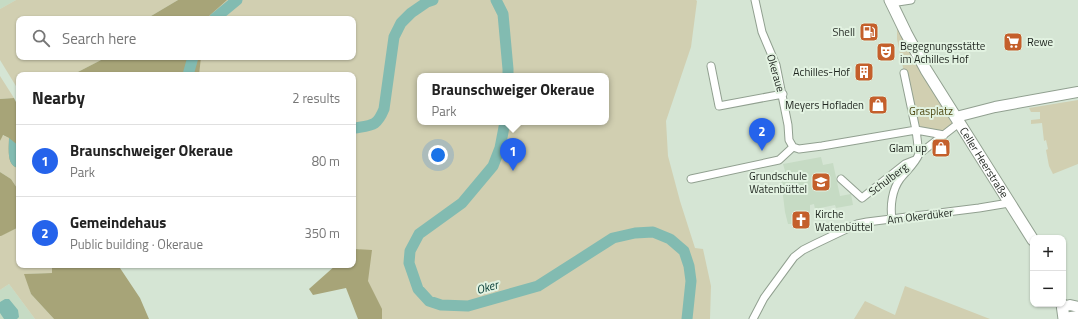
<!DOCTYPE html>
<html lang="en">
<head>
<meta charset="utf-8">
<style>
  body { margin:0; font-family:"Titillium Web",sans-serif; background:#f6f6f6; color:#222 }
  .controls { position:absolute; right:12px; bottom:12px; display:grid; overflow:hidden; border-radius:8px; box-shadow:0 1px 3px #0004 }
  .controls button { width:36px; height:36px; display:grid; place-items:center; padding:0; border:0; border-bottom:1px solid #e0e0e0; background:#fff; color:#222; font:20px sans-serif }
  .you { position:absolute; left:438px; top:155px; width:14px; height:14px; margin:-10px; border:3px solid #fff; border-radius:50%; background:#1a73e8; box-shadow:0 0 0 6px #1a73e833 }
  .badge { display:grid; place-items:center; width:26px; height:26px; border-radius:50%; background:#2563eb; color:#fff; font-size:13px; font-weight:700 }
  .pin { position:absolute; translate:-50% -33px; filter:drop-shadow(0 1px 2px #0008) }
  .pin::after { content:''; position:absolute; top:21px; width:14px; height:12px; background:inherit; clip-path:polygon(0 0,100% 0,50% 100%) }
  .popup { position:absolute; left:417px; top:73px; width:192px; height:52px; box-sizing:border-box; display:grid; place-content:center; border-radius:8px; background:#fff; filter:drop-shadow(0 1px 3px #0005); font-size:13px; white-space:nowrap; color:#767676 }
  .popup b { font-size:15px; color:#222 }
  .popup::after { content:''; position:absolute; left:50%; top:100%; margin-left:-8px; border:8px solid transparent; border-top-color:#fff }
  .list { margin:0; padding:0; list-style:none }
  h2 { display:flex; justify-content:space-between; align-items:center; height:52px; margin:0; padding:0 16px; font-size:17px }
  h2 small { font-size:13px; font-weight:400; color:#767676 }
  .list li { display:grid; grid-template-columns:26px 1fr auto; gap:12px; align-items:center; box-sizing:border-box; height:72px; padding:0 16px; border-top:1px solid #e0e0e0 }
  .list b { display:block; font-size:15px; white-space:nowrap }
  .list p { margin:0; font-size:13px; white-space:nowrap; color:#767676 }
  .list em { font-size:13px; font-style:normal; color:#767676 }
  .icon { flex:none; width:22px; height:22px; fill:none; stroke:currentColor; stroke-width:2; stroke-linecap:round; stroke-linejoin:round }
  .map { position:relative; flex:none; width:1078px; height:319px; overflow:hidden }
  .search { position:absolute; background:#fff; box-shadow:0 1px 3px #0004; left:16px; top:16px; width:340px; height:44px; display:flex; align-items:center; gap:10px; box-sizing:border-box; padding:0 14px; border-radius:8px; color:#767676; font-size:15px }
  .panel { position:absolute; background:#fff; box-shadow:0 1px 3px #0004; left:16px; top:72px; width:340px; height:196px; border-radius:8px }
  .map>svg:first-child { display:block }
  .built { fill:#c6dbc4 }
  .green { fill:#d1cfb1; fill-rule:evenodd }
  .forest { fill:#a7a478 }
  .water { fill:#82bbb1 }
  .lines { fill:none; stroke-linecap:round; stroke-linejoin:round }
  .river { stroke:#82bbb1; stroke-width:11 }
  .street-casing { stroke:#91a090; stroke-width:9 }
  .secondary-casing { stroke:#91a090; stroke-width:12 }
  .primary-casing { stroke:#91a090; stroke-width:13 }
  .street { stroke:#fff; stroke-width:7 }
  .secondary { stroke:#fff; stroke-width:10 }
  .primary { stroke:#fff; stroke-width:11 }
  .labels { text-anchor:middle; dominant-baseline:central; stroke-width:4; stroke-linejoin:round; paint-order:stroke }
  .poi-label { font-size:11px; fill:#1e241e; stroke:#e2f2e1; text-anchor:end }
  .street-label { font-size:11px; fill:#1e241e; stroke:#e2f2e1 }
  .park-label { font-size:11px; fill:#4e4913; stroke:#e2f2e1 }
  .water-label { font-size:12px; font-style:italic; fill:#063d36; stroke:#e2f2e1 }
</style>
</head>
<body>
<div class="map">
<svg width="1078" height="319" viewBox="0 0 1078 319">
  <rect width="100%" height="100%" fill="#d5e5d4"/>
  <!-- built -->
  <path class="built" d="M0,0h16l-16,9z
    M821,157l2,8 10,-2 7,33 11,-2 2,11 -17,3 -1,-3 -20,4 -1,-5 -4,1v11l-17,-2 -1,10h-4l-3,-12 -4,-33 6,-1 -4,-14z
    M9,284l26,35h-35v-29z"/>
  <!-- green -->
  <path class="green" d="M16,0h162l-32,19h-127v38h85l-1,2 -31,16h-53v16l-19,-31v-51z
    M211,0h485l1,1 -6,46 -25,74 2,35 12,45 15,47 8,1 8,37 -1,33h-346l-4,-70h-5l-2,-4v-52l2,-2 -2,-4v-112h-187l4,-18h183v-38h-157zM420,76h186v46h-186z
    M897,15l62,108 -15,12 -28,-5 -19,-91z
    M0,76l14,22 -14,1z
    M1078,100v64l-25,10 -4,-8 -3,-16 2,-1 -2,-9 -2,1 -2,-18 -11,1v-4l9,-1v-7h-9l-2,-4z
    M2,135l7,3 10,8v45l-8,-12 -11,-7v-31z
    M19,227v38h33l1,8 -28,1 6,20 23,25h-19l-26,-35 -9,6v-54z
    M905,286l85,33h-136l11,-18 30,14z"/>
  <!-- forest -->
  <path class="forest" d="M178,0h49l-19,17v2h-62z
    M104,57h97l-2,18h-127l31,-16z
    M14,98l5,10v17l-1,3h1v40c-13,-1 -10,-20 -10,-30l-6,-3 -3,6v-42z
    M0,172l11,7 8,12v36l-18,9h-1z
    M355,249l17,1 -4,31 14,28v10h-24l-12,-31 -33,7 -4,-6 27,-24h17v-14z
    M52,265h66l22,33 9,21h-95l-23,-25 -7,-20 28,-1z"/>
  <!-- water -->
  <path class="water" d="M9,138l10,8v22c-13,-1 -10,-20 -10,-30z
    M5,299h4l9,11 1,7 -2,2h-13l-4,-6v-11z"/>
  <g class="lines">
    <!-- river -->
    <path class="river" d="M496,0l7,14 5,55v7
      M214,19l23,-19
      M188,75l5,-18
      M505,122l-5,26 -7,18 -31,37 -43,31 -9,17 -1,12 9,26 11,12 12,4 27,1 70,-20 75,-48 22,-5 18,-1 17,7 14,12 5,15 2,15 -4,38
      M353,128h2c18,-3 22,-2 29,-19l10,-72 7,-14 10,-10 16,-11 6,-2"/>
    <defs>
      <path id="street" d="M755,0l7,32 14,33 12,60 1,15 4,7
        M891,3l20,-3
        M711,66l8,40 64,-12
        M904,73l12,57 3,24
        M691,179l88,-19 14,-13 6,2 23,-3 94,-16 28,5
        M841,179l21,19 43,-34 10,-4
        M892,219c-2,-13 0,-29 8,-40 6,-8 15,-15 19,-25l40,-31
        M753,319l11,-21 30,-41 9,-7 12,-6 42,-20 10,-2 112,-14 30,-5"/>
      <path id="secondary" d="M956,117l39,-10 83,-15
        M1062,307l8,-2 8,2
        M1064,318l14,-2"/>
      <g id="primary">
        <path id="s1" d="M890,0l16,33 20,37 107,170"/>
        <path d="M1062,304l2,15"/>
      </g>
    </defs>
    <!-- street casing -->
    <use href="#street" class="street-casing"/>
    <!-- secondary casing -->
    <use href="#secondary" class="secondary-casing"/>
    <!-- primary casing -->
    <use href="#primary" class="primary-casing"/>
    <!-- street -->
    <use href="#street" class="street"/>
    <!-- secondary -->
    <use href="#secondary" class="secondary"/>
    <!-- primary -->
    <use href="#primary" class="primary"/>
  </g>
  <!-- icons -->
  <defs>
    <symbol id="fuel-square" viewBox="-11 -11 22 22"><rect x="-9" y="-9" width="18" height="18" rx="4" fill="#c45f2b" stroke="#e2f2e1"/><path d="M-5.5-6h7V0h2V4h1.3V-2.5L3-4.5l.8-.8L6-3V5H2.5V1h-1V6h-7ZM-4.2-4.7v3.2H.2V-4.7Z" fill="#fff"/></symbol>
    <symbol id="supermarket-square" viewBox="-11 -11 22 22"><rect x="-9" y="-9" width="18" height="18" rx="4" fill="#c45f2b" stroke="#e2f2e1"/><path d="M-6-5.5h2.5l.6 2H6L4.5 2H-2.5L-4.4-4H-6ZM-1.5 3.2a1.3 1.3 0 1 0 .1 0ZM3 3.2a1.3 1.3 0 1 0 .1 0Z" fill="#fff"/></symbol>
    <symbol id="theatre-square" viewBox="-11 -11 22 22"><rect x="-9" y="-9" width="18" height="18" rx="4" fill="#c45f2b" stroke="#e2f2e1"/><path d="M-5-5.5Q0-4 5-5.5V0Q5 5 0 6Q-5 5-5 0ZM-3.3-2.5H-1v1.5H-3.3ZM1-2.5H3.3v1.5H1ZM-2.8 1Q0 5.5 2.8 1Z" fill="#fff"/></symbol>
    <symbol id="building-square" viewBox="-11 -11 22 22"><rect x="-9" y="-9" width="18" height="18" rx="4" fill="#c45f2b" stroke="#e2f2e1"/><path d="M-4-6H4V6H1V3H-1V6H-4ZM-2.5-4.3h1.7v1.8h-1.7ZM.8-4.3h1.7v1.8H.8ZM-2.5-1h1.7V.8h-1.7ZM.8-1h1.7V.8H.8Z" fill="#fff"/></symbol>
    <symbol id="shop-square" viewBox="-11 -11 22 22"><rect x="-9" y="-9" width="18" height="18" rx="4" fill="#c45f2b" stroke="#e2f2e1"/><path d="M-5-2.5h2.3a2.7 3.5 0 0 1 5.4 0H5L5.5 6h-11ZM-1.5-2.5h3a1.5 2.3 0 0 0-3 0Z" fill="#fff"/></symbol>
    <symbol id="school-square" viewBox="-11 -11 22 22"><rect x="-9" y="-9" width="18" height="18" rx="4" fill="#c45f2b" stroke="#e2f2e1"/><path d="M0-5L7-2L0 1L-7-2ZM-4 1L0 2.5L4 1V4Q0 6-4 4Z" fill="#fff"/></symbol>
    <symbol id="church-square" viewBox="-11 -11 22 22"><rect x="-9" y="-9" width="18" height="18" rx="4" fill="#c45f2b" stroke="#e2f2e1"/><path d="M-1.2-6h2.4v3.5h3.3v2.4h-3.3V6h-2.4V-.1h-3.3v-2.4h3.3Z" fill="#fff"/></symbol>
  </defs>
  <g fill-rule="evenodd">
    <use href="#fuel-square" x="858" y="21" width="22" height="22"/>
    <use href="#supermarket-square" x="1002" y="31" width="22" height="22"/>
    <use href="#theatre-square" x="875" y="41" width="22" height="22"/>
    <use href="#building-square" x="853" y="61" width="22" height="22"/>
    <use href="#shop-square" x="867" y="94" width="22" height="22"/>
    <use href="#shop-square" x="930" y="137" width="22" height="22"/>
    <use href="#school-square" x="810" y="171" width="22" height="22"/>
    <use href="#church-square" x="790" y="209" width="22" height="22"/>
  </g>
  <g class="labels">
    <!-- poi labels -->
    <g class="poi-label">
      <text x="855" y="32">Shell</text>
      <text x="1027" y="42" text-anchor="start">Rewe</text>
      <text x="900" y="46" text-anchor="start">Begegnungsstätte<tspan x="900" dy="13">im Achilles Hof</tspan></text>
      <text x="850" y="72">Achilles-Hof</text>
      <text x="864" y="105">Meyers Hofladen</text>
      <text x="927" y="148">Glam up</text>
      <text x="807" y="176">Grundschule<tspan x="807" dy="13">Watenbüttel</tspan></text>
      <text x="815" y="214" text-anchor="start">Kirche<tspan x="815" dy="13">Watenbüttel</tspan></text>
    </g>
    <!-- street labels -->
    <g class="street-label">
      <text transform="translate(776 73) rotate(74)">Okeraue</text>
      <text stroke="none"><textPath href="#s1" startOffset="188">Celler Heerstraße</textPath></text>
      <text transform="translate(888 179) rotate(-37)">Schulberg</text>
      <text transform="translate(920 216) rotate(-7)">Am Okerdüker</text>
    </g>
    <!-- park labels -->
    <g class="park-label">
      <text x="931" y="111">Grasplatz</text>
    </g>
    <!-- water labels -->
    <g class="water-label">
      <text transform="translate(487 287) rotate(-16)">Oker</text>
    </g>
  </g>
</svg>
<div class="controls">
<button>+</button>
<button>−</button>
</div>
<div class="you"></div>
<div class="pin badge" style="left:513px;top:171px">1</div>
<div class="popup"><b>Braunschweiger Okeraue</b>Park</div>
<div class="pin badge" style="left:762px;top:151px">2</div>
<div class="search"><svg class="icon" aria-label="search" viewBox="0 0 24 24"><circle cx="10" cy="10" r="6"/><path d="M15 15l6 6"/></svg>Search here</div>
<section class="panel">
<h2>Nearby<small>2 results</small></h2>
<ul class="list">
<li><span class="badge">1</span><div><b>Braunschweiger Okeraue</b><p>Park</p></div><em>80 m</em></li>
<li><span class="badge">2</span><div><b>Gemeindehaus</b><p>Public building · Okeraue</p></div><em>350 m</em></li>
</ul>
</section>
</div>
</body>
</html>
